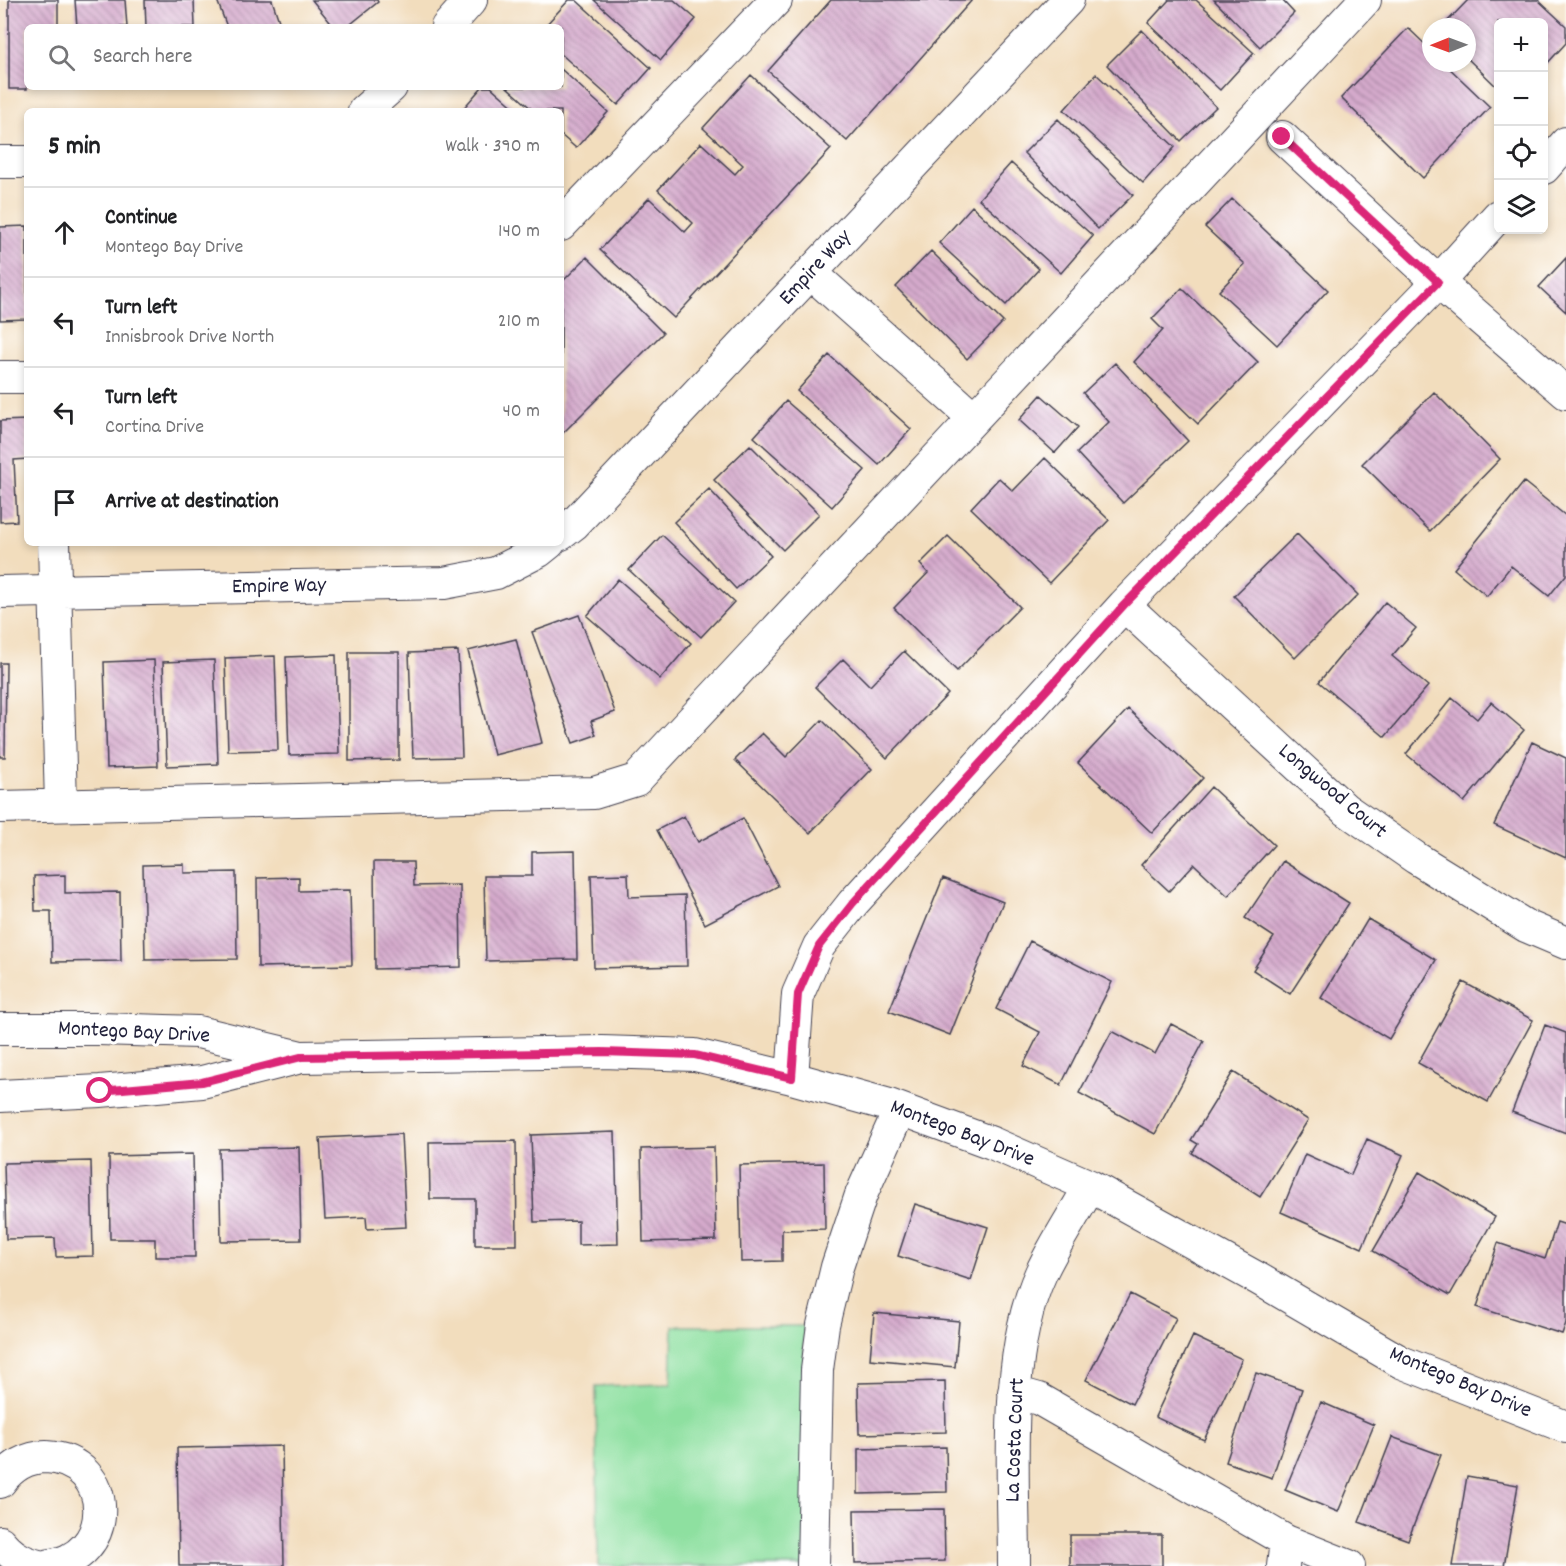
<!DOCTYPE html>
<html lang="en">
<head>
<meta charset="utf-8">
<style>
  body { margin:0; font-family:Dekko,sans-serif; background:#f2f2f2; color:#202124 }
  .controls { position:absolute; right:18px; top:18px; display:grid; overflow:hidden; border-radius:9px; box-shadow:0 3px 9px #0003 }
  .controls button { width:54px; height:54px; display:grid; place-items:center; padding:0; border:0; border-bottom:2px solid #e0e0e0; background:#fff; color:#202124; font:30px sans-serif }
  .compass { position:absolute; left:1422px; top:18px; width:54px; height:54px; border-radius:50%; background:#fff; box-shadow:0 3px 9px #0003; rotate:269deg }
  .stop { position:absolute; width:18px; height:18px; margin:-14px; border:4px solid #db2777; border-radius:50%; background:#fff }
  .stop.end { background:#db2777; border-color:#fff; box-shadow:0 2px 6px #0008 }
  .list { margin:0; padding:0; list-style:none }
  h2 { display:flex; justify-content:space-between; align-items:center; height:78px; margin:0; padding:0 24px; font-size:26px }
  h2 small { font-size:20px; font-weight:400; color:#757577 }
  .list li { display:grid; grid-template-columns:39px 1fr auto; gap:18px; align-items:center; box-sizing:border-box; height:90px; padding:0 24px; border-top:2px solid #e0e0e0 }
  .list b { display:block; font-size:22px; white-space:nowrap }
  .list p { margin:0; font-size:20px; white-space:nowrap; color:#757577 }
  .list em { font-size:20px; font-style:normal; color:#757577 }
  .icon { flex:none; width:33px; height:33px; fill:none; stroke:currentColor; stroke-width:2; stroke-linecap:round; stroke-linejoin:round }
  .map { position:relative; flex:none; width:1566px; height:1566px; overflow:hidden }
  .search { position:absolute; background:#fff; box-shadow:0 3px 9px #0003; left:24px; top:24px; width:540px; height:66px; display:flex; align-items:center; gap:15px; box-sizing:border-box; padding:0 21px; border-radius:9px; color:#757577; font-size:22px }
  .panel { position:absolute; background:#fff; box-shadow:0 3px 9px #0003; left:24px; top:108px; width:540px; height:438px; border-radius:9px }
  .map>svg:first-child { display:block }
  .grass { fill:#8ee0a0; stroke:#58816e; stroke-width:1.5 }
  .building { fill:url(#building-back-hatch) }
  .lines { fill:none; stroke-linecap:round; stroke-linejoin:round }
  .minor-casing { stroke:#413e4e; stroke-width:34 }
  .minor { stroke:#fff; stroke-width:32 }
  .route { stroke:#db2777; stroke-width:8 }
  .labels { text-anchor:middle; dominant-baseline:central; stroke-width:6; stroke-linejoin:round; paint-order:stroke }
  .street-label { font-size:22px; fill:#22223b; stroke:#fff }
</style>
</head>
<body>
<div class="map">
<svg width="1566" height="1566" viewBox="0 0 1566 1566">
  <defs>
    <pattern id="building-back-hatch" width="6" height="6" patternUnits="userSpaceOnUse" patternTransform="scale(1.5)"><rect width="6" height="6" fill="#d5aacc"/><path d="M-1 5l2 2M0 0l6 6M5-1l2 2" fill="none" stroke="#ac8aa7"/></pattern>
  </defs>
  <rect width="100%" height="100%" fill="#fff"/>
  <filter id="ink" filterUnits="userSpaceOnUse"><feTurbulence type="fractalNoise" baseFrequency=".0167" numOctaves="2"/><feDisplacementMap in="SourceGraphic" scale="12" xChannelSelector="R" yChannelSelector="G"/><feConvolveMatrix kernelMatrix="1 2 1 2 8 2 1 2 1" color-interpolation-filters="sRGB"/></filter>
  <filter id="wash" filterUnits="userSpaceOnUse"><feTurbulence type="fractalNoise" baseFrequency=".008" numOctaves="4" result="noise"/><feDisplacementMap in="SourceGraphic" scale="24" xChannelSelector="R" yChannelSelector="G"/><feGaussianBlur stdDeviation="1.35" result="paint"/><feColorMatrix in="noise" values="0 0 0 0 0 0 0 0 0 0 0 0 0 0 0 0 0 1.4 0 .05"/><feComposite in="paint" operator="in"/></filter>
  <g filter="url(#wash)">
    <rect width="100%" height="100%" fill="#f2ddbd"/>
    <!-- grass -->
    <path class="grass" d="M673,1326h131l3,240h-209l-2,-180 75,-2z"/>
    <g id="blocks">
      <!-- building -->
      <path class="building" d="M9,0h49v27h-31v62h-18z
        M75,0h50l2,27h-50z
        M145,0h49l1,27h-49z
        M217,0h55l9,27h-54z
        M312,0h65l1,2 -31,25h-13z
        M569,0h7l75,68 -33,37 -57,-51v-27h-17z
        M594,0h80l22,19 -35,41z
        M831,0h141l-125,141 -79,-70z
        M1169,0h27l58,53 -34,37 -72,-67z
        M1214,0h68l12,13 -34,34z
        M1468,0h70l28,26v17l-22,24v-45h-46v66l-31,-30v-31h-25z
        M1408,28l23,22v13h13l46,44 -67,71 -82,-80z
        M1142,30l74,77 -35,34 -74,-76z
        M561,69l47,43 -32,36 -15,-13v-24h-27l-27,-24h54z
        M1096,74l79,73 -32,36 -79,-73z
        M751,75l80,74 -157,169 -74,-68 49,-52 36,34 8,-9 -35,-33 43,-47 34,31 8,-9 -40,-37z
        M482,87h9l27,24h-57z
        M1058,119l75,76 -35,34 -74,-76z
        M1011,163l82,73 -32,37 -82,-74z
        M1232,199l96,91 -51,55 -58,-54 26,-27 -40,-37z
        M972,206l67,63 -33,36 -67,-62z
        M27,226v93l-27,1v-93z
        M931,251l72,71 -36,37 -71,-72z
        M587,257l76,76 -102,102v-152z
        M1566,258v54l-27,-25z
        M1182,288l76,74 -60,62 -64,-62 29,-32 -11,-11z
        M829,355l82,74 -32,36 -82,-74z
        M1115,363l73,78 -65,62 -46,-50 32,-31 -26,-29z
        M1434,392l66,67 -70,72 -68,-67z
        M1041,395l37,32 -23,26 -36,-33z
        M786,401l79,69 -33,37 -78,-70z
        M27,420v39l-13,1 3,61 -17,1v-101z
        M750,445l69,69 -36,36 -69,-70z
        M1045,458l64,62 -60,63 -78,-75 28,-30 14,13z
        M1524,482l42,34v59l-17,21 -38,-30 -24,30 -33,-27z
        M709,489l62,67 -35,33 -62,-67z
        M1297,534l61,61 -63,63 -61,-62z
        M662,535l72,67 -33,35 -72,-67z
        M948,536l72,71 -63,64 -63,-63 34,-35 -8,-9z
        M618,579l73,64 -31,36 -73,-63z
        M1385,602l31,26 -24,28 36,30 -43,51 -66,-55z
        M579,615l36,97 -24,9 5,14 -23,8 -41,-111z
        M516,639l26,104 -48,12 -26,-104z
        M458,651l4,106 -49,1 -4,-105z
        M904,651l44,43 -61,64 -72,-71 28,-28 27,27z
        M349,652h50v108l-50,1z
        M336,655l3,99 -50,1 -3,-98z
        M275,656l3,94 -50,1 -3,-93z
        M154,660l4,106 -51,2 -3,-106z
        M214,660l4,104 -51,2 -4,-104z
        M0,663h6l-1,94h-5z
        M1452,698l25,21 14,-17 33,28 -60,72 -58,-48z
        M1128,709l75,69 -51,55 -74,-70z
        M822,720l50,49 -62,64 -75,-73 27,-27 24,24z
        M1532,742l34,16v100l-72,-33z
        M1211,787l63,58 -46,51 -34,-32 -25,27 -28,-26z
        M684,816l14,26 45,-24 35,68 -73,38 -48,-94z
        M575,851l2,108 -91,2 -2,-85h48v-24z
        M1283,861l66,42 -59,91 -37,-24 21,-33 -29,-19z
        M374,862h39l1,24 46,-1 1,82 -86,2z
        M184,864v9l52,-1 1,87 -92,1 -2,-95z
        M628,874l1,23 56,-2 2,71 -93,2 -3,-93z
        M65,875v18l55,-1 1,69 -69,1 -1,-51h-16l-1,-35z
        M299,877v14l51,-1 2,75 -94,2 -1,-89z
        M943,878l60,24 -53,133 -61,-24z
        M1368,919l68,41 -47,79 -68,-41z
        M1030,941l82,41 -51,103 -38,-19 17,-34 -44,-23z
        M1463,982l70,38 -45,82 -70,-39z
        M1171,1024l33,17 -49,93 -76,-41 33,-62 43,23z
        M1545,1025l21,8v100l-54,-21z
        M1233,1072l75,48 -48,77 -68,-44 6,-9 -7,-4z
        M615,1132l3,112 -40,1v-24l-44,1 -3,-87z
        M401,1134l5,93 -39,2 -1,-12 -41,2 -5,-81z
        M1367,1139l36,16 -41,93 -81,-36 24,-58 46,21z
        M516,1141l1,104h-42v-46h-45l-1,-57z
        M299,1147l2,93 -80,1 -2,-92z
        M714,1147l2,93 -73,2 -2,-93z
        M193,1154l2,103h-40v-18h-45l-1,-83z
        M91,1161l2,95 -37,1 -1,-19 -49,1 -2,-76z
        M824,1163l1,66 -43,1v31l-41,1 -2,-97z
        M1419,1172l76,45 -45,78 -77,-44z
        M915,1204l73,23 -17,53 -73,-24z
        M1557,1222l9,3v98l-4,11 -85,-27 21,-64 47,16z
        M1130,1294l46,24 -44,86 -46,-24z
        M874,1313l85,8 -4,46 -85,-8z
        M1193,1336l49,23 -38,81 -49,-23z
        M1256,1373l46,16 -30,89 -46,-16z
        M945,1381l1,51 -87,2 -1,-51z
        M1321,1402l53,23 -36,87 -53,-22z
        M1392,1437l49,18 -33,85 -49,-18z
        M282,1446l2,120h-105l-2,-118z
        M946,1447l1,45 -89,2v-45z
        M1467,1476l51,9 -14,81h-52z
        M944,1509l1,52 -90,2 -1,-53z
        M1070,1535h92v31h-92z"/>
    </g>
  </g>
  <g filter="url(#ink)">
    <use href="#blocks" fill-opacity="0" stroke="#413e4e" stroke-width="1.5"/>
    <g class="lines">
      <defs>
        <path id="minor" d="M447,27l24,-27
          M364,111l27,-24
          M1282,137l156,145 128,111
          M0,162h27
          M1544,168l22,-25
          M561,225l215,-225
          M811,273l163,145
          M0,377h27
          M561,534l13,-10 494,-524
          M54,543l7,262
          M0,592l444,-9 52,-10 43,-22 10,-8
          M1124,605l221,204 71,49 110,68 40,17
          M0,807l594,-14 42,-13 729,-780
          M0,1029h99l99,3 99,24
          M792,1078l6,-84 21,-48 34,-43 271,-298 314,-323 60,-66
          M0,1096l100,-5 102,-9 99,-25 301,-5 93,3 97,23 97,27 103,38 98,43 167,92 144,84 165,65
          M1014,1392l25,7 247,142
          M0,1482c11,-15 27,-25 46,-25 70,3 72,102 0,109
          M0,1542c11,13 21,20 39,24
          M813,1566l4,-196 6,-45 14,-58 24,-72 39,-86
          M1014,1566c0,-90 -11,-210 27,-293 14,-30 33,-58 49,-87
          M1283,1566l3,-25 63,25"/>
      </defs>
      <!-- minor casing -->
      <use href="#minor" class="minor-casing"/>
      <!-- minor -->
      <use href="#minor" class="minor"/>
    </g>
  </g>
  <g class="lines" filter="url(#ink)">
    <!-- route -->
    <path class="route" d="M100,1091l102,-9 99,-25 301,-5 93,3 97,23 6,-84 21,-48 34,-43 271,-298 314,-323 -156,-145"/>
  </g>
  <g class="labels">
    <!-- street labels -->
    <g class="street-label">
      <text transform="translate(816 268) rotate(-47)">Empire Way</text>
      <text transform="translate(279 587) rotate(-1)">Empire Way</text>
      <text transform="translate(1332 792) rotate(40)">Longwood Court</text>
      <text transform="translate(134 1033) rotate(3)">Montego Bay Drive</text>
      <text transform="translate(962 1134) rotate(21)">Montego Bay Drive</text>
      <text transform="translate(1460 1383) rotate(23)">Montego Bay Drive</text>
      <text transform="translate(1016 1440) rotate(-88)">La Costa Court</text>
    </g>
  </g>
</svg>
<div class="controls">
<button>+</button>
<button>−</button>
<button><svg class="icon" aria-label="locate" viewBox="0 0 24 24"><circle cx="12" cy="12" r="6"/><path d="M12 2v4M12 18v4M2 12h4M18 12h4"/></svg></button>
<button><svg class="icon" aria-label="layers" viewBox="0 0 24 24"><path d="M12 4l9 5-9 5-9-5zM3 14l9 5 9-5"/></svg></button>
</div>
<svg class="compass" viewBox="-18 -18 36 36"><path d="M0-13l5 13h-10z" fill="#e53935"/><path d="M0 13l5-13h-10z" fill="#757577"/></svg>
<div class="stop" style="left:100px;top:1091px"></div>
<div class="stop end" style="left:1282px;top:137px"></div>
<div class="search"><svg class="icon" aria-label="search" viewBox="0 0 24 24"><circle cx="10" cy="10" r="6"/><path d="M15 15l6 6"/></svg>Search here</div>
<section class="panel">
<h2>5 min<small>Walk · 390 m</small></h2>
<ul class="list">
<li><svg class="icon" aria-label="ahead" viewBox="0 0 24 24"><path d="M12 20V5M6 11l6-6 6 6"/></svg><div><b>Continue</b><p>Montego Bay Drive</p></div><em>140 m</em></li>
<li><svg class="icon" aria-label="left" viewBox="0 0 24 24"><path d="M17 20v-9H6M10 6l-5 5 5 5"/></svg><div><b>Turn left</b><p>Innisbrook Drive North</p></div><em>210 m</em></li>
<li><svg class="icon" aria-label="left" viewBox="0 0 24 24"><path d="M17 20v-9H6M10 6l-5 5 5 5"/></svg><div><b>Turn left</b><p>Cortina Drive</p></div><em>40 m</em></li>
<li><svg class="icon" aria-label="arrive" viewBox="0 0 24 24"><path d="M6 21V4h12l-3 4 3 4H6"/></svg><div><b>Arrive at destination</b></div></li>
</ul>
</section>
</div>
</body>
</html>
